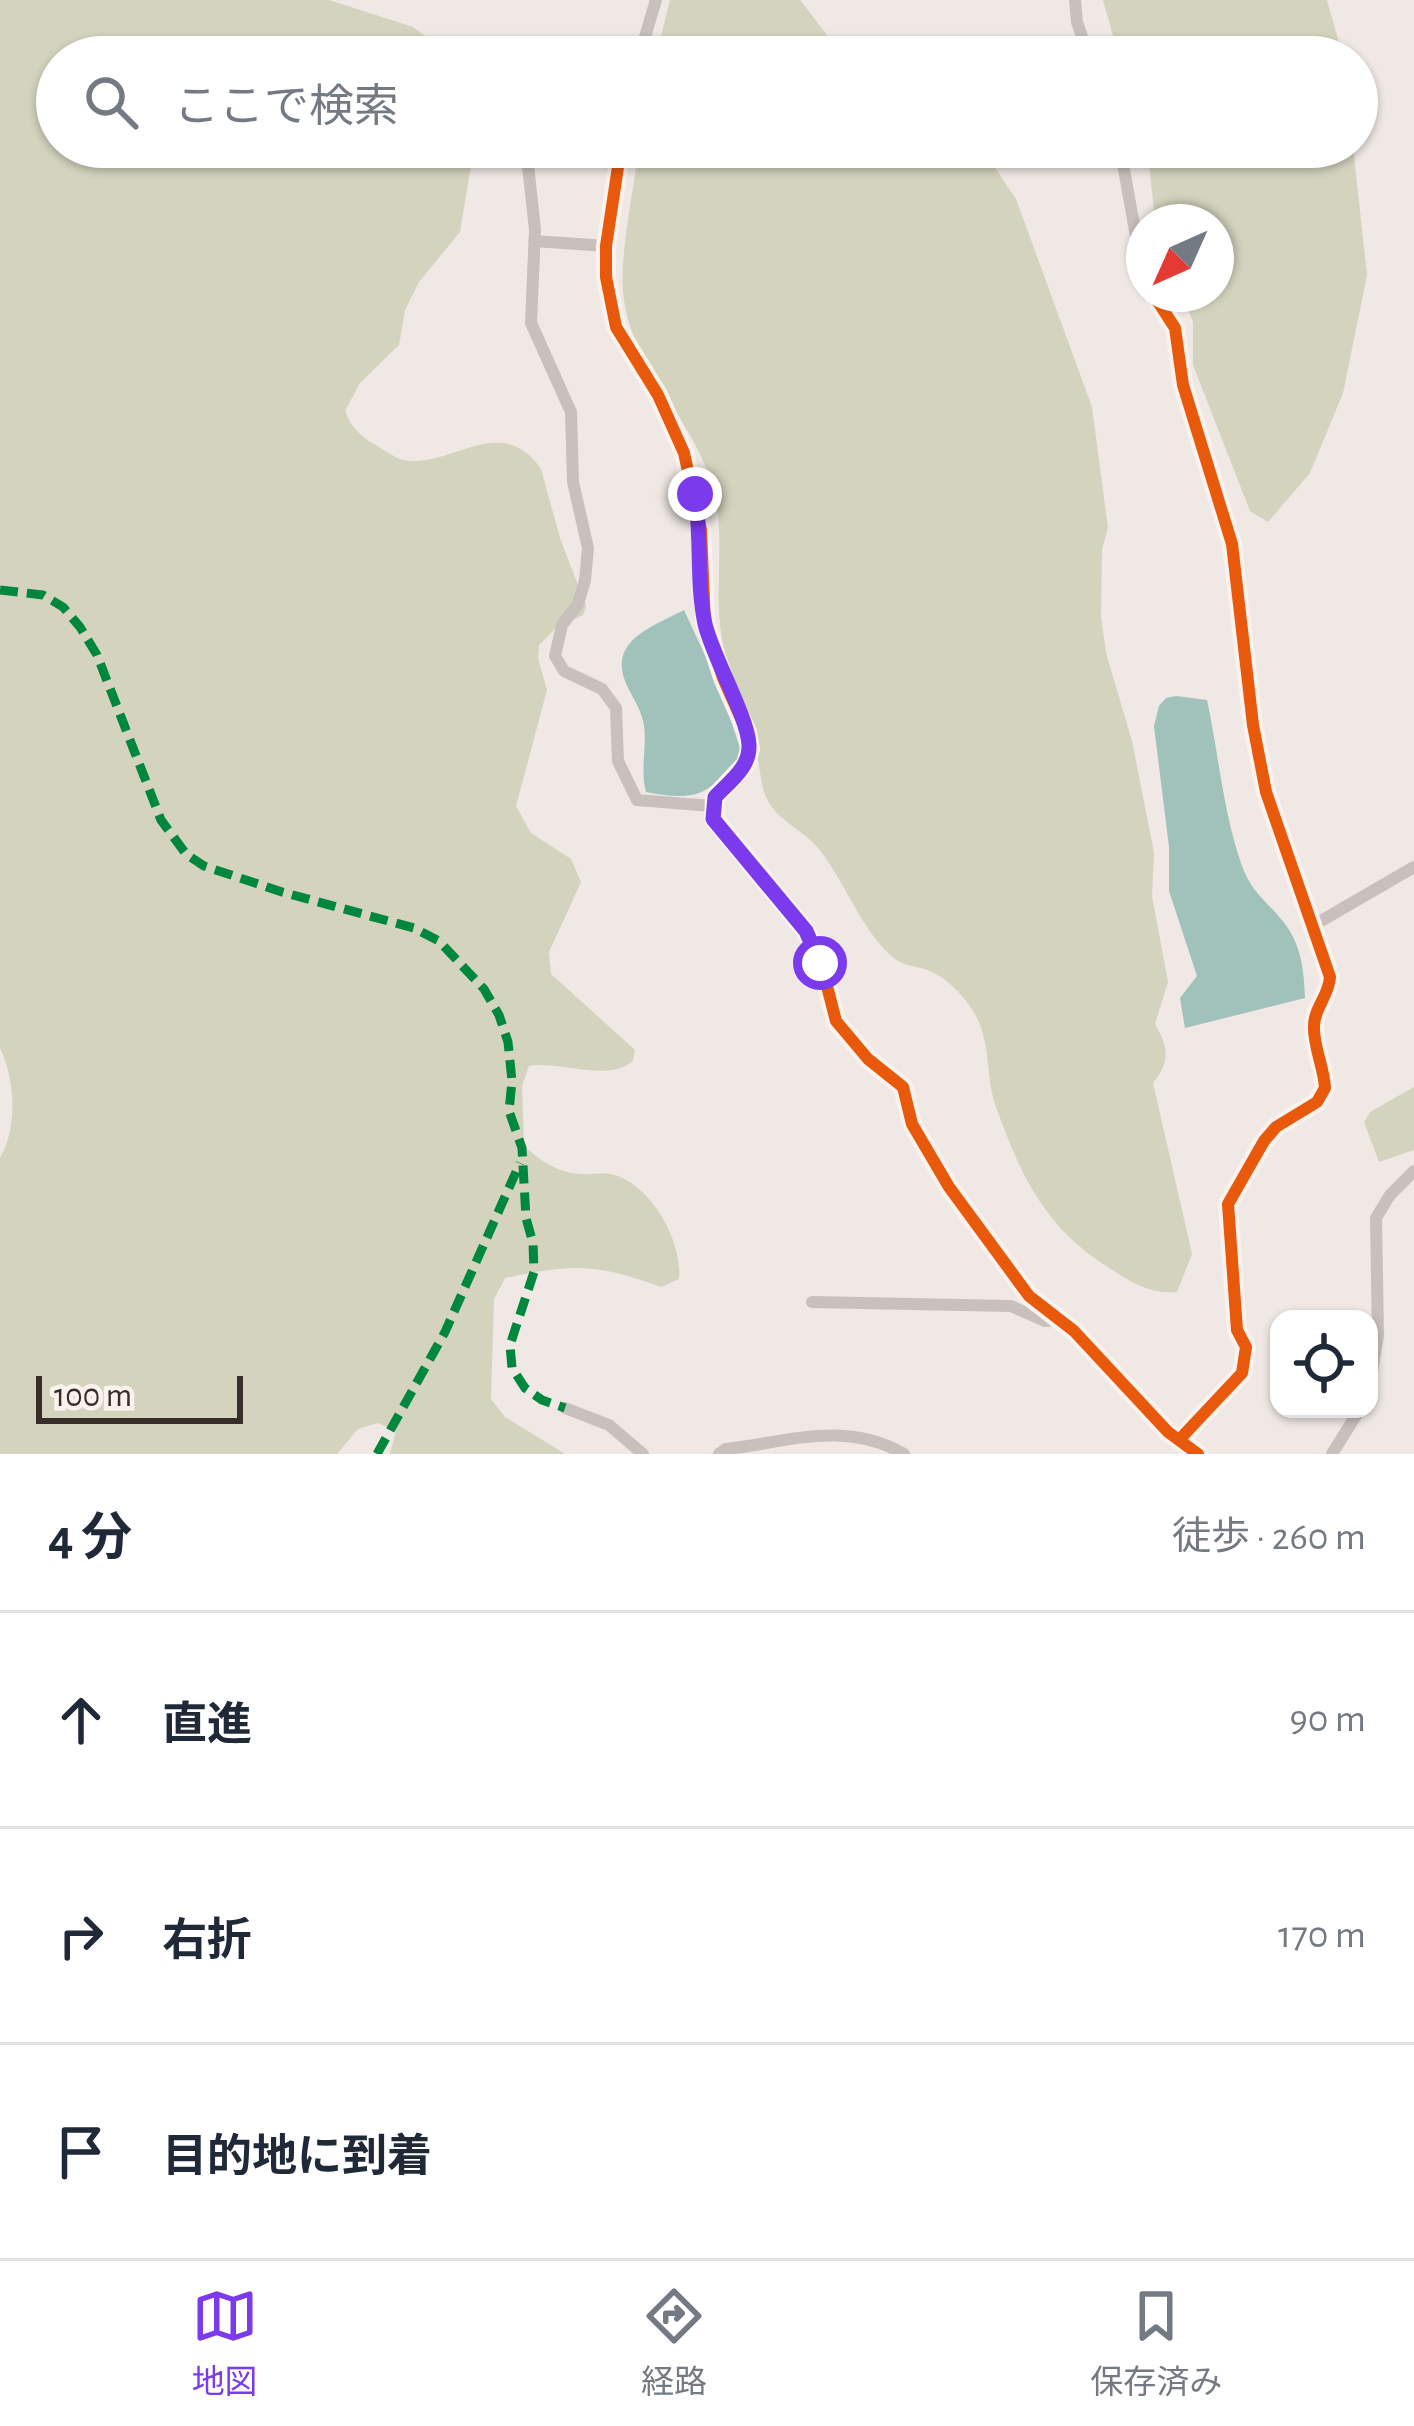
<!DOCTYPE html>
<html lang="ja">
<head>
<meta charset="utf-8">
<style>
  body { margin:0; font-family:"Alegreya Sans","Noto Sans JP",sans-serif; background:#f6f6f7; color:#1f2937 }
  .controls { position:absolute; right:36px; bottom:36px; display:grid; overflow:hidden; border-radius:24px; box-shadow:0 3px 9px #0004 }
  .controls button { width:108px; height:108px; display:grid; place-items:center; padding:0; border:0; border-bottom:3px solid #e0e1e3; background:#fff; color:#1f2937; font:60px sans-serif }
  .compass { position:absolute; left:1126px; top:204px; width:108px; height:108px; border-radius:50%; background:#fff; box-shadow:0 3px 9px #0004; rotate:225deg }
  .scale { position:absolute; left:36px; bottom:30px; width:207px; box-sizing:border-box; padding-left:12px; border:6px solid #392d2a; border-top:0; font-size:33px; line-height:42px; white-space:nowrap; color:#392d2a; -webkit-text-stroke:9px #faf2ec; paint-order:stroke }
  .stop { position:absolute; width:36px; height:36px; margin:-27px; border:9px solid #7c3aed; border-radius:50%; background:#fff }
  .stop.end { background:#7c3aed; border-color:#fff; box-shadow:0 3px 12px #0008 }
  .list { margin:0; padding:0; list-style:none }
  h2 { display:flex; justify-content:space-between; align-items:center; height:156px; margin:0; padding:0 48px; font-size:51px }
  h2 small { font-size:39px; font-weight:400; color:#747a83 }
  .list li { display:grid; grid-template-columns:78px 1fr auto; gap:36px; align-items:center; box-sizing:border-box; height:216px; padding:0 48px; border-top:3px solid #e0e1e3 }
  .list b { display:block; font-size:45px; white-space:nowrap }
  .list em { font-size:39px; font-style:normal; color:#747a83 }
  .icon { flex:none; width:66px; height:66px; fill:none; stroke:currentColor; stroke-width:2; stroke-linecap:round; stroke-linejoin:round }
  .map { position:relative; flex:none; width:1414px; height:1454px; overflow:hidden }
  .search { position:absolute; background:#fff; box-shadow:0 3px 9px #0004; left:36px; right:36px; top:36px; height:132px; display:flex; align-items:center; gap:30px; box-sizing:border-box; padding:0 42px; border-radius:66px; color:#747a83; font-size:45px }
  .sheet { height:804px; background:#fff }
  nav { display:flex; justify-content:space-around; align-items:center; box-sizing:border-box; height:168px; border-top:3px solid #e0e1e3; background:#fff; font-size:33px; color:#747a83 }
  nav a { display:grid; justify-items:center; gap:6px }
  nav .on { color:#7c3aed }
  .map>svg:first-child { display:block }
  .green { fill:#d3d3be }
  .water { fill:#a1c1bb }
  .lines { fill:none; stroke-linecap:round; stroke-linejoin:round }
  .street { stroke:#c8c0bc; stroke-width:12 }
  .quiet { stroke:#00873e; stroke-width:9; stroke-dasharray:18 9; stroke-linecap:butt }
  .cycleway-casing { stroke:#faf2ec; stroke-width:20 }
  .cycleway { stroke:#e8590c; stroke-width:12 }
  .route { stroke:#7c3aed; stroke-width:15 }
</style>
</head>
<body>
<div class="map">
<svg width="1414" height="1454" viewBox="0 0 1414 1454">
  <rect width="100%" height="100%" fill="#efe8e4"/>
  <!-- green -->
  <path class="green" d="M0,0h329l84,27 40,30h-396v90h417l-14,85 -41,50 -14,28 -6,35 -39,38 -15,28c6,16 16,26 31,34 7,4 16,11 24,14 47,14 100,-50 141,10l19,69 26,68 -3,9 -29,15 -15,15 -1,13 9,32 -31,116 15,27 40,26 10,23 -32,70 2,22 84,76 -2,11c-25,22 -73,-1 -104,5l-7,20 2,60c18,16 34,27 59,28 9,1 20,-2 28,0 40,9 72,68 68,105l-18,8c-65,-24 -89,-23 -156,-9l-11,21 -3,100 14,18 60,37h-175l6,-23 -18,-8 -20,6 -21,25h-337v-296c18,-31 15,-79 0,-110z
    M670,0h130l44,57h-188z
    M1103,0h224l16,57h-224z
    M639,147h342l35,52 76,208 16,121 -6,21 -1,67 5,37 26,88 22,112 -2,43 16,86 -13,42c14,24 15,38 -2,59l39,171 -15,38c-30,3 -50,-13 -74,-28 -49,-32 -75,-74 -96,-128 -5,-14 -12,-29 -15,-43 -5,-27 -3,-53 -17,-79 -12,-20 -31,-40 -54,-46 -13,-3 -22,-4 -32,-14 -31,-30 -44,-73 -71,-106 -13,-16 -35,-25 -47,-42 -11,-16 -10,-34 -14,-52 -10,-41 -31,-79 -36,-122 -7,-48 5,-96 -8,-144 -19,-70 -84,-122 -90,-197 -3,-40 11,-102 16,-144z
    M1144,147h209l14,128 -24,118 -33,80 -42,49 -18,-11 -57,-146v-43l-11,-28h34v-72h-61l-5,-51z
    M1414,1087v63l-35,12 -15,-40 6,-10z"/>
  <!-- water -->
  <path class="water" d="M684,610l37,80 21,64c-35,41 -42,48 -96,38 -6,-23 1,-44 -2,-67 -3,-17 -13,-29 -19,-44 -16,-42 30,-55 59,-71z
    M1176,696l31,4c12,56 16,112 35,166 9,25 23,34 39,53 20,23 23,50 24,79l-120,30 -5,-30 17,-22 -28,-85v-44l-15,-121 5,-20 7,-8z"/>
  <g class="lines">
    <!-- street -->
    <path class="street" d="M1075,0l2,22 12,35
      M639,57l17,-57
      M526,147l9,83 -4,93 40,89 2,70 15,66 -3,32 -7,24 -16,21 -7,31 9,15 38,18 14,19 2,53 19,39 75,6
      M621,147l-15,99v31l10,50 42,68 26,58 17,77 4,93 18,55 24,54 3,17 -4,15 -31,33 -1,22 92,112 15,32 15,58 32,38 35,28 9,37 37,63 80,109 45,35 94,101 30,22
      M1120,147l24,134
      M534,241l72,5
      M1153,294l22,34 8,57 49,159 21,181 13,67 64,185c-1,19 -16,31 -16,49 -1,20 10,41 11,62l-8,14 -41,25 -12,14 -36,63 9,126 9,17 -4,26 -63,67
      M1314,925l100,-58
      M812,1302l199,4 34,15 13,-1
      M1369,1389l9,-53 -2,-118 14,-23 24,-24
      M565,1408l44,17 34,29
      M719,1454l7,-5c62,-7 119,-29 178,5
      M1332,1454l28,-45"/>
    <!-- quiet -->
    <path class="quiet" d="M0,590l43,5 20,12 17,20 17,28 64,165 25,34 18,12 78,26 132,36 25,13 45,48 15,26 9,27 4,39 -3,30 13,37 4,70 7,25 1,29 -24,73 2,23 13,20 17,12 23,8
      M377,1454l68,-122 75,-169"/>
    <defs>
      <path id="cycleway" d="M621,147l-15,99v31l10,50 42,68 26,58 17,77 4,93 18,55 24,54 3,17 -4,15 -31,33 -1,22 92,112 15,32 15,58 32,38 35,28 9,37 37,63 80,109 45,35 94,101 30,22
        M1153,294l22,34 8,57 49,159 21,181 13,67 64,185c-1,19 -16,31 -16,49 -1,20 10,41 11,62l-8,14 -41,25 -12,14 -36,63 9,126 9,17 -4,26 -63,67"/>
    </defs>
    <!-- cycleway casing -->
    <use href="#cycleway" class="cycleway-casing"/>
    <!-- cycleway -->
    <use href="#cycleway" class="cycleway"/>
  </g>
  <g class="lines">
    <!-- route -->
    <path class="route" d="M695,494c7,43 1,87 10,130 8,34 43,93 44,121 1,23 -20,37 -34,52l-2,22 93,112 14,32"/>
  </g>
</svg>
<div class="controls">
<button><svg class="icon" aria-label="locate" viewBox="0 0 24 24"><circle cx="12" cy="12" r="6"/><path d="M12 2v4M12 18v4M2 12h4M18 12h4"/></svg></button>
</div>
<svg class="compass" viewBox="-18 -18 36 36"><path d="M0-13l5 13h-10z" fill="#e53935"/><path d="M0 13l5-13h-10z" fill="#747a83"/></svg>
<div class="scale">100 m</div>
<div class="stop" style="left:820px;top:963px"></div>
<div class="stop end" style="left:695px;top:494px"></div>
<div class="search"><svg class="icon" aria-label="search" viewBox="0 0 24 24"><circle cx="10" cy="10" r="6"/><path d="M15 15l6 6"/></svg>ここで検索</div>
</div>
<section class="sheet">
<h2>4 分<small>徒歩 · 260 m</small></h2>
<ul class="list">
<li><svg class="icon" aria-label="ahead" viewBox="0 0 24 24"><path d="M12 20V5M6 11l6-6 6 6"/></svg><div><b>直進</b></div><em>90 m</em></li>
<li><svg class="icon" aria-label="right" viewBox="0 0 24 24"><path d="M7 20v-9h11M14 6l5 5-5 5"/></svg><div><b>右折</b></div><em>170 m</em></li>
<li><svg class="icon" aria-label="arrive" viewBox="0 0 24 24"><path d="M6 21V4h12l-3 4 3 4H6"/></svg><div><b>目的地に到着</b></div></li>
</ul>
</section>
<nav>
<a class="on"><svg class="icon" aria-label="map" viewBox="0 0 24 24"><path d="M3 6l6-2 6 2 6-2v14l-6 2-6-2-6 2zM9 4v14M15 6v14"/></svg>地図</a>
<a><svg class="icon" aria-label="directions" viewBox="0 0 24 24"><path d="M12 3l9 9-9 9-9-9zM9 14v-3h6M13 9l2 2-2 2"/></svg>経路</a>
<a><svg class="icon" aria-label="saved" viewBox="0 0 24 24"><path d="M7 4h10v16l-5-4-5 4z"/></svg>保存済み</a>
</nav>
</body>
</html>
